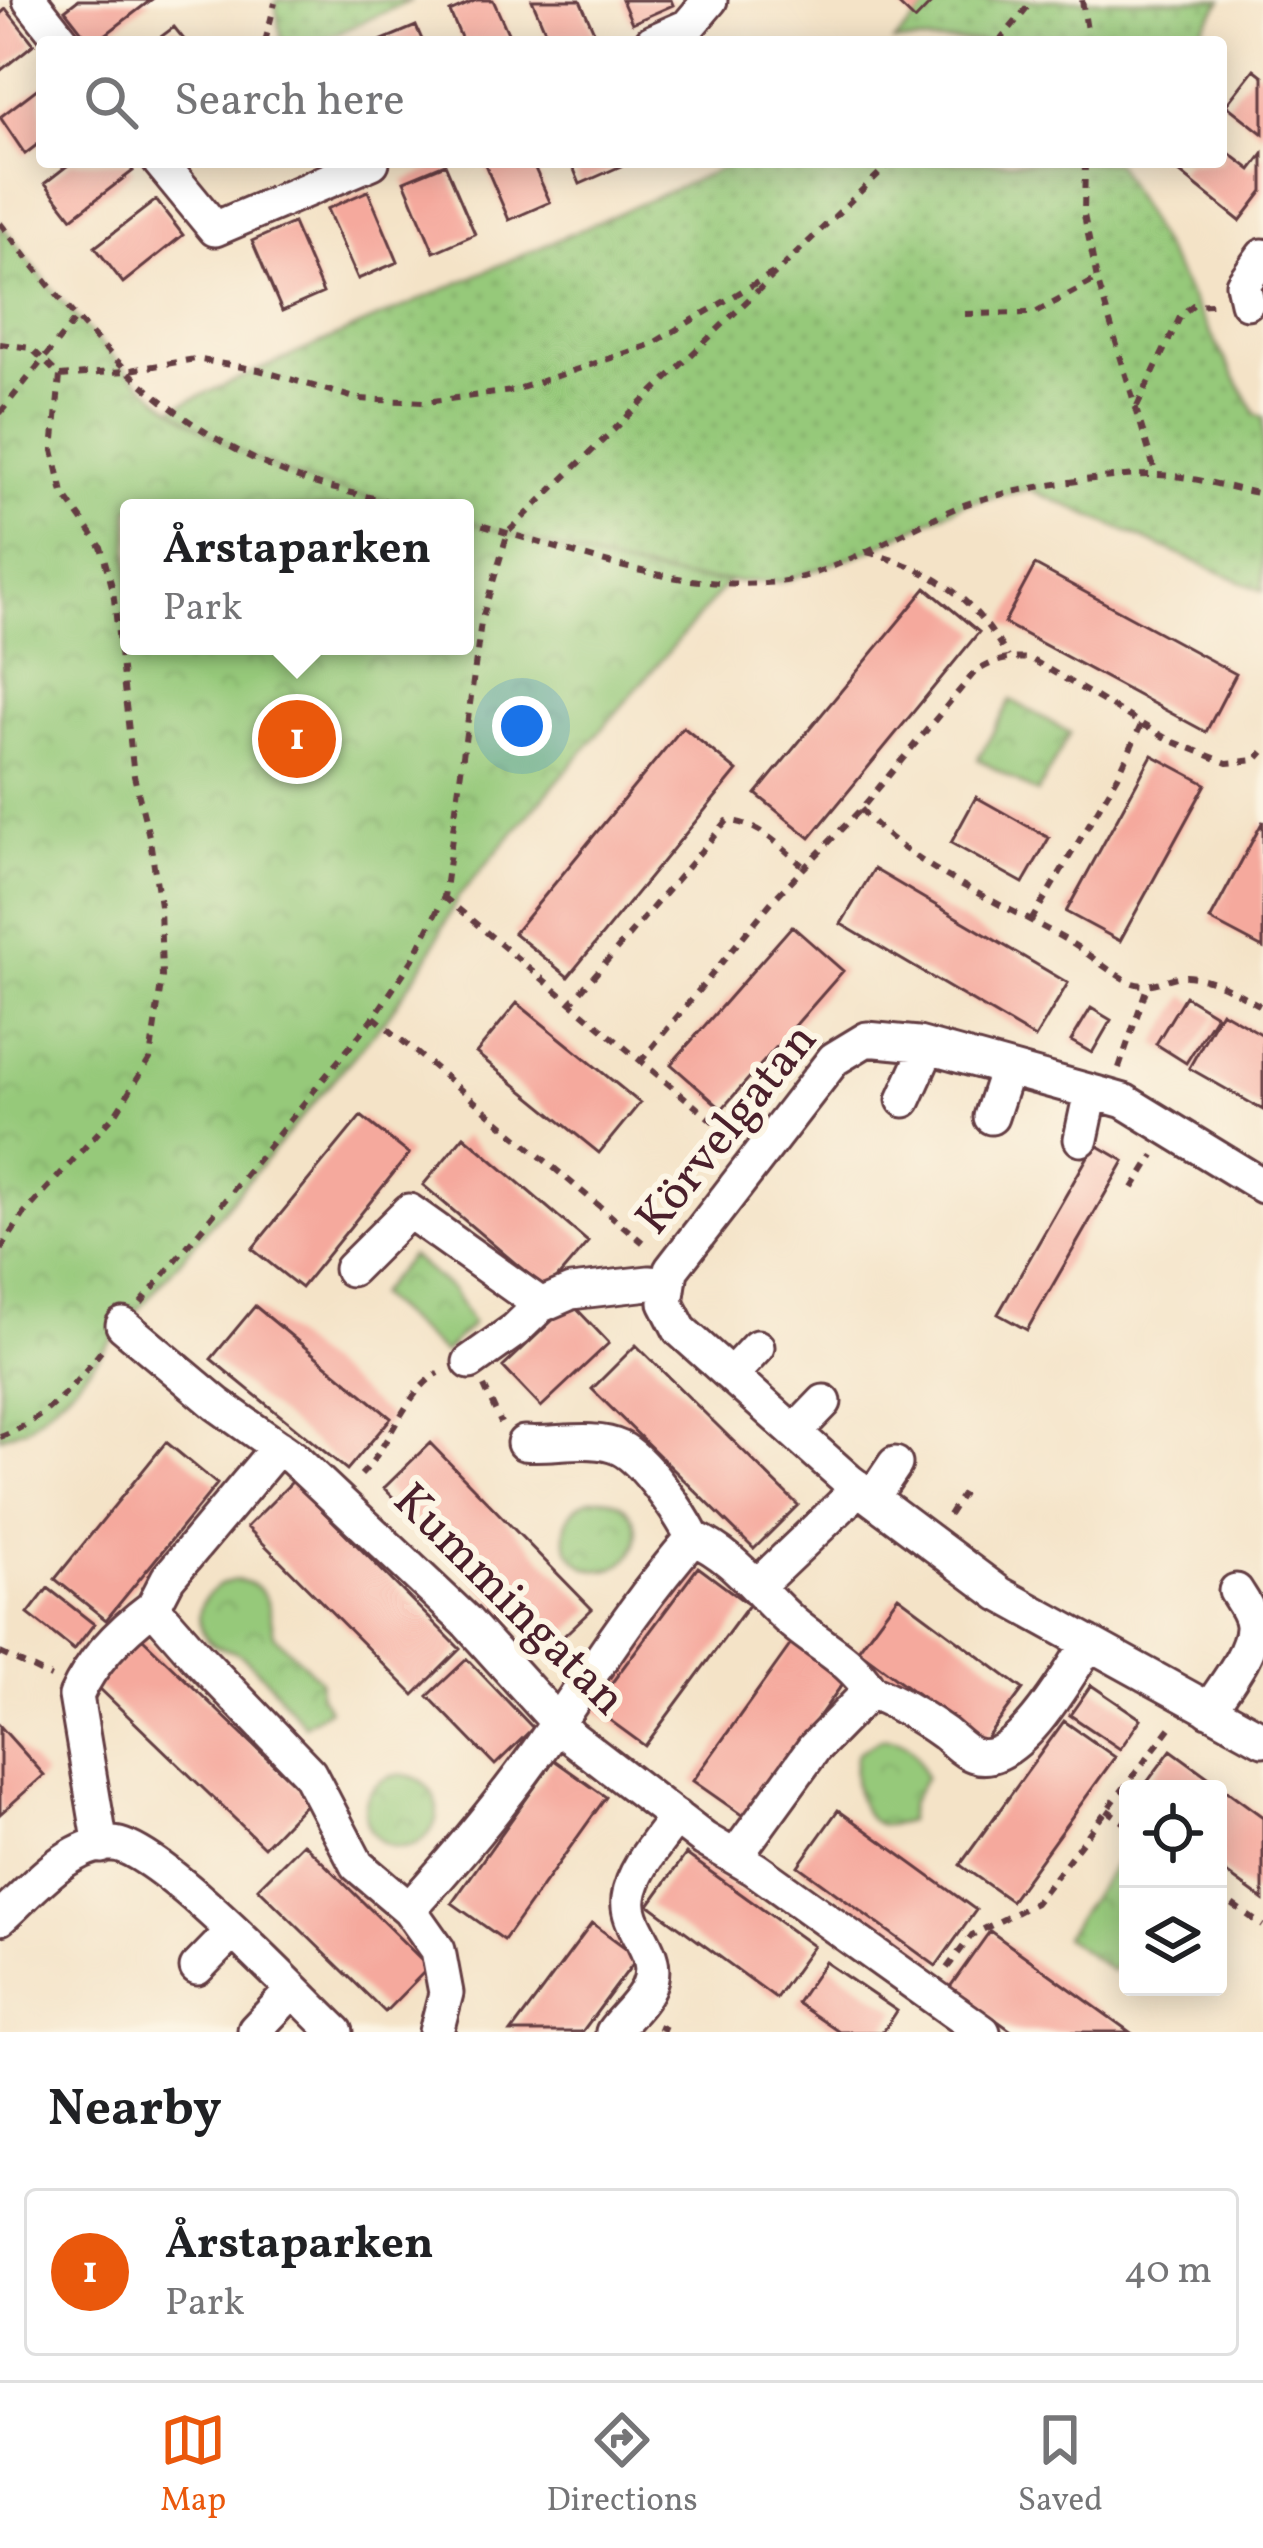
<!DOCTYPE html>
<html lang="en">
<head>
<meta charset="utf-8">
<style>
  body { margin:0; font-family:Vollkorn,serif; background:#f2f2f2; color:#202124 }
  .controls { position:absolute; right:36px; bottom:36px; display:grid; overflow:hidden; border-radius:12px; box-shadow:0 6px 30px #0003 }
  .controls button { width:108px; height:108px; display:grid; place-items:center; padding:0; border:0; border-bottom:3px solid #e0e0e0; background:#fff; color:#202124; font:60px sans-serif }
  .you { position:absolute; left:522px; top:726px; width:42px; height:42px; margin:-30px; border:9px solid #fff; border-radius:50%; background:#1a73e8; box-shadow:0 0 0 18px #1a73e833 }
  .badge { display:grid; place-items:center; width:78px; height:78px; border-radius:50%; background:#ea580c; color:#fff; font-size:39px; font-weight:700 }
  .pin { position:absolute; translate:-50% -50%; border:6px solid #fff; box-shadow:0 3px 12px #0006 }
  .popup { position:absolute; left:120px; top:499px; width:354px; height:156px; box-sizing:border-box; display:grid; place-content:center; border-radius:12px; background:#fff; filter:drop-shadow(0 3px 9px #0005); font-size:39px; white-space:nowrap; color:#757577 }
  .popup b { font-size:45px; color:#202124 }
  .popup::after { content:''; position:absolute; left:50%; top:100%; margin-left:-24px; border:24px solid transparent; border-top-color:#fff }
  .list { margin:0; padding:0; list-style:none }
  h2 { display:flex; justify-content:space-between; align-items:center; height:156px; margin:0; padding:0 48px; font-size:51px }
  h2 small { font-size:39px; font-weight:400; color:#757577 }
  .list li { display:grid; grid-template-columns:78px 1fr auto; gap:36px; align-items:center; box-sizing:border-box; height:168px; margin:0 24px 24px; padding:0 24px; border:3px solid #e0e0e0; border-radius:12px }
  .list b { display:block; font-size:45px; white-space:nowrap }
  .list p { margin:0; font-size:39px; white-space:nowrap; color:#757577 }
  .list em { font-size:39px; font-style:normal; color:#757577 }
  .icon { flex:none; width:66px; height:66px; fill:none; stroke:currentColor; stroke-width:2; stroke-linecap:round; stroke-linejoin:round }
  .map { position:relative; flex:none; width:1263px; height:2032px; overflow:hidden }
  .search { position:absolute; background:#fff; box-shadow:0 6px 30px #0003; left:36px; right:36px; top:36px; height:132px; display:flex; align-items:center; gap:30px; box-sizing:border-box; padding:0 42px; border-radius:12px; color:#757577; font-size:45px }
  .sheet { height:348px; background:#fff }
  nav { display:flex; justify-content:space-around; align-items:center; box-sizing:border-box; height:168px; border-top:3px solid #e0e0e0; background:#fff; font-size:33px; color:#757577 }
  nav a { display:grid; justify-items:center; gap:6px }
  nav .on { color:#ea580c }
  .map>svg:first-child { display:block }
  .grass { fill:url(#grass-dots); stroke:#707452; stroke-width:3 }
  .park { fill:url(#park-crowns); stroke:#707452; stroke-width:3 }
  .building { fill:#f5a99d }
  .lines { fill:none; stroke-linecap:round; stroke-linejoin:round }
  .minor-casing { stroke:#643c42; stroke-width:39 }
  .path { stroke:#643c42; stroke-width:6; stroke-dasharray:9 9; stroke-linecap:butt }
  .minor { stroke:#fff; stroke-width:33 }
  .labels { text-anchor:middle; dominant-baseline:central; stroke-width:12; stroke-linejoin:round; paint-order:stroke }
  .street-label { font-size:48px; fill:#4a1f2b; stroke:#fcf5e5 }
</style>
</head>
<body>
<div class="map">
<svg width="1263" height="2032" viewBox="0 0 1263 2032">
  <defs>
    <pattern id="grass-dots" width="8" height="8" patternUnits="userSpaceOnUse" patternTransform="scale(3)"><rect width="8" height="8" fill="#96c97a"/><path d="M2 2h.1M6 6h.1" fill="none" stroke="#83ac6a" stroke-width="1.8" stroke-linecap="round"/></pattern>
    <pattern id="park-crowns" width="20" height="18" patternUnits="userSpaceOnUse" patternTransform="scale(3)"><rect width="20" height="18" fill="#96c97a"/><path d="M2 6a3 3 0 1 1 6 0M12 15a3 3 0 1 1 6 0" fill="none" stroke="#83ac6a"/></pattern>
  </defs>
  <rect width="100%" height="100%" fill="#fcf5e5"/>
  <filter id="ink" filterUnits="userSpaceOnUse"><feTurbulence type="fractalNoise" baseFrequency=".00833" numOctaves="2"/><feDisplacementMap in="SourceGraphic" scale="24" xChannelSelector="R" yChannelSelector="G"/><feConvolveMatrix kernelMatrix="1 2 1 2 8 2 1 2 1" color-interpolation-filters="sRGB"/></filter>
  <filter id="wash" filterUnits="userSpaceOnUse"><feTurbulence type="fractalNoise" baseFrequency=".004" numOctaves="4" result="noise"/><feDisplacementMap in="SourceGraphic" scale="48" xChannelSelector="R" yChannelSelector="G"/><feGaussianBlur stdDeviation="2.7" result="paint"/><feColorMatrix in="noise" values="0 0 0 0 0 0 0 0 0 0 0 0 0 0 0 0 0 1.4 0 .05"/><feComposite in="paint" operator="in"/></filter>
  <g filter="url(#wash)">
    <rect width="100%" height="100%" fill="#f4e3c7"/>
    <!-- grass -->
    <path class="grass" d="M279,0h133l-95,42h-35l-7,-39z
      M934,0h288l-29,42h-299z
      M736,162h379l141,253 7,2v174l-234,-102 -66,15 -97,48 -85,30 -87,-1 -93,-19 -136,-41v-13c-102,0 -212,-37 -293,-100z"/>
    <!-- park -->
    <path class="park" d="M0,223c84,110 157,198 290,252 39,15 84,22 125,33h-286v138h336v-125c87,23 173,60 264,60l-271,316 -31,62 -40,58 -312,367 -47,43 -28,10z
      M1011,700l59,33 -33,60 -59,-34z
      M410,1256l43,35 19,33 -29,29 -66,-58z
      M565 1534a36 36 0 1 1 72 0a36 36 0 1 1-72 0Z
      M238,1580c32,6 31,28 36,55l46,45 -1,14 10,15 -25,16c-17,-19 -46,-61 -67,-72 -12,-6 -25,-4 -33,-19 -14,-27 7,-52 34,-54z
      M881,1739c26,-3 37,16 44,39l-15,26 -2,17c-8,2 -21,6 -29,3 -23,-8 -28,-52 -22,-71z
      M365 1811a36 36 0 1 1 72 0a36 36 0 1 1-72 0Z
      M1121,1855l7,5v88l-16,23 -48,-34z"/>
    <g id="blocks">
      <!-- building -->
      <path class="building" d="M78,0h73l-55,42h-6l-25,-32z
        M477,0h16l19,42h-49l-13,-30z
        M532,0h48l16,36 -14,6h-32z
        M622,0h49l2,5 -41,18z
        M894,0h40l-19,20z
        M6,9l28,35 -34,27v-57z
        M416,26l7,16h-45z
        M174,27l12,15h-32z
        M1254,69l9,7v58l-37,-29z
        M42,85v56l-17,13 -25,-37z
        M1221,147l30,23 12,-16v37l-23,30 -61,-49 8,-10h34z
        M72,162h54l7,9 -61,47 -27,-35z
        M484,162h48l18,40 -41,18z
        M571,162h49l1,4 -41,18z
        M445,164l30,70 -41,18 -30,-71z
        M368,191l30,71 -40,17 -31,-70z
        M156,200l27,35 -60,48 -28,-36z
        M293,223l30,70 -41,18 -30,-70z
        M1035,565l201,109 -30,58 -202,-109z
        M926,588l53,44 -169,206 -54,-44z
        M683,727l54,44 -169,206 -54,-44z
        M1152,755l54,29 -86,157 -54,-29z
        M976,797l73,41 -26,45 -72,-40z
        M1263,821v127l-53,-28z
        M874,869l194,114 -33,55 -194,-114z
        M792,926l51,45 -121,138 -51,-45z
        M1185,996l31,19 -30,48 -30,-19z
        M517,1003l123,100 -41,50 -123,-100z
        M1091,1008l20,12 -19,33 -21,-12z
        M1221,1011l42,24v75l-74,-42z
        M361,1116l48,38 -108,134 -49,-39z
        M464,1136l124,106 -41,48 -124,-105z
        M1095,1144l29,17 -97,169 -29,-16z
        M571,1303l38,40 -68,64 -38,-40z
        M255,1306l136,112 -44,52 -136,-111z
        M636,1345l162,160 -44,44 -162,-160z
        M166,1442l51,42 -111,136 -51,-41z
        M430,1443l162,166 -47,45 -161,-166z
        M293,1481l167,168 -46,46 -167,-168z
        M698,1567l51,38 -104,141 -52,-38z
        M48,1588l46,36 -20,26 -46,-36z
        M898,1596l125,93 -40,54 -125,-93z
        M796,1637l53,38 -103,143 -53,-37z
        M142,1638l168,161 -46,48 -168,-162z
        M467,1659l66,69 -38,37 -67,-69z
        M1091,1685l50,34 -21,30 -50,-34z
        M1064,1721l51,36 -104,144 -51,-36z
        M0,1726l44,49 -44,39z
        M1171,1750l92,67v83l-45,-33v-78h-76z
        M554,1760l52,37 -102,143 -52,-37z
        M838,1810l138,100 -40,56 -138,-100z
        M303,1843l126,124 -44,45 -127,-124z
        M686,1854l127,92 -37,52 -127,-93z
        M592,1923l46,34 -56,75h-71z
        M990,1931l140,101h-117l-63,-45z
        M825,1962l72,49 -14,21h-44l-42,-29z"/>
    </g>
  </g>
  <g filter="url(#ink)">
    <use href="#blocks" fill-opacity="0" stroke="#643c42" stroke-width="3"/>
    <g class="lines">
      <defs>
        <path id="minor" d="M30,0l33,42
          M652,42l36,-16 22,-26
          M160,162l55,67 157,-67
          M1247,302l-4,-18 20,-28
          M904,1100l24,-53
          M991,1117l16,-48
          M1081,1139l10,-47
          M1263,1186l-139,-85 -21,-6 -185,-51 -51,-5 -33,20 -163,211 -5,33 14,27 169,151 151,113 263,145
          M351,1269l58,-58 132,94
          M123,1325l94,79 76,54 173,163 105,116 133,102 51,30 228,163
          M470,1362l45,-32 26,-25 30,-13 78,-9 19,2
          M731,1375l26,-28
          M795,1432l29,-30
          M278,1447l-110,131 -15,29 43,49 113,117 48,92 52,44 29,41 8,43 -10,39
          M872,1498l23,-34
          M693,1538c42,18 66,55 100,85 27,23 59,37 77,68
          M757,1586l86,-82 13,-18
          M1209,1710c14,-23 42,-55 43,-82 1,-13 -10,-27 -16,-37
          M101,1846l-25,-150c16,-36 46,-66 77,-89
          M735,1857l79,-109 56,-57c27,11 50,25 74,42 8,6 20,19 30,22 43,15 95,-82 115,-112
          M409,1909c50,-55 99,-113 141,-175 46,-67 89,-135 143,-196 -13,-25 -48,-78 -73,-90 -26,-13 -68,-2 -96,-5
          M0,1918c29,-25 70,-77 113,-74 45,2 184,151 223,188
          M197,1968l35,-36
          M255,2030l38,-40
          M613,2032c10,-14 28,-29 35,-45 16,-35 -23,-57 -19,-89 3,-28 31,-59 47,-81"/>
      </defs>
      <!-- minor casing -->
      <use href="#minor" class="minor-casing"/>
      <!-- path -->
      <path class="path" d="M1082,0l7,42
        M265,42l10,-39
        M999,42l34,-42
        M1085,162l-1,53 13,64 59,196
        M0,223c85,110 156,198 290,252 39,15 84,22 125,33
        M965,314l70,-1 62,-34
        M0,344l31,4 29,28 -7,74 10,43 38,54 12,43 21,186 16,64 10,65 2,72 -12,82 -34,54 -92,101 -24,37
        M60,376l65,-5 70,-12 64,11 99,29 67,3 87,-11 138,-46 128,-75
        M1137,406l44,-91 12,-10 20,-1
        M0,413l75,-93
        M465,521c102,27 206,72 313,61 53,-6 128,-53 178,-74 41,-18 153,-34 199,-33 35,0 73,13 108,19
        M867,552c69,19 104,43 141,105
        M861,809c53,62 140,92 210,134 20,12 40,31 62,40 19,7 34,-7 53,-7 28,1 54,19 77,31
        M444,897l288,240
        M1031,921l87,-145 24,-53
        M569,1005l158,-184c31,1 53,25 75,44
        M374,1017l273,229
        M640,1062l133,-162 88,-91 113,-136c20,-13 33,-16 57,-14l138,81 58,23 29,-3 7,-8
        M1119,1068l28,-81
        M1133,1188l21,-33
        M141,1303l233,-286 39,-58 31,-62 37,-275 27,-90 383,-370
        M484,1386l17,37
        M0,1437c44,-16 73,-50 102,-87
        M361,1475c28,-28 45,-85 78,-102
        M949,1515l14,-22
        M0,1653l51,24
        M1107,1810l21,15
        M1218,1894l45,32
        M947,1968l25,-33 63,-32 136,-176
        M658,2026l14,6"/>
      <!-- minor -->
      <use href="#minor" class="minor"/>
    </g>
  </g>
  <g class="labels">
    <!-- street labels -->
    <g class="street-label">
      <text transform="translate(728 1130) rotate(-51)">Körvelgatan</text>
      <text transform="translate(508 1601) rotate(45)">Kummingatan</text>
    </g>
  </g>
</svg>
<div class="controls">
<button><svg class="icon" aria-label="locate" viewBox="0 0 24 24"><circle cx="12" cy="12" r="6"/><path d="M12 2v4M12 18v4M2 12h4M18 12h4"/></svg></button>
<button><svg class="icon" aria-label="layers" viewBox="0 0 24 24"><path d="M12 4l9 5-9 5-9-5zM3 14l9 5 9-5"/></svg></button>
</div>
<div class="you"></div>
<div class="pin badge" style="left:297px;top:739px">1</div>
<div class="popup"><b>Årstaparken</b>Park</div>
<div class="search"><svg class="icon" aria-label="search" viewBox="0 0 24 24"><circle cx="10" cy="10" r="6"/><path d="M15 15l6 6"/></svg>Search here</div>
</div>
<section class="sheet">
<h2>Nearby<small></small></h2>
<ul class="list">
<li><span class="badge">1</span><div><b>Årstaparken</b><p>Park</p></div><em>40 m</em></li>
</ul>
</section>
<nav>
<a class="on"><svg class="icon" aria-label="map" viewBox="0 0 24 24"><path d="M3 6l6-2 6 2 6-2v14l-6 2-6-2-6 2zM9 4v14M15 6v14"/></svg>Map</a>
<a><svg class="icon" aria-label="directions" viewBox="0 0 24 24"><path d="M12 3l9 9-9 9-9-9zM9 14v-3h6M13 9l2 2-2 2"/></svg>Directions</a>
<a><svg class="icon" aria-label="saved" viewBox="0 0 24 24"><path d="M7 4h10v16l-5-4-5 4z"/></svg>Saved</a>
</nav>
</body>
</html>
